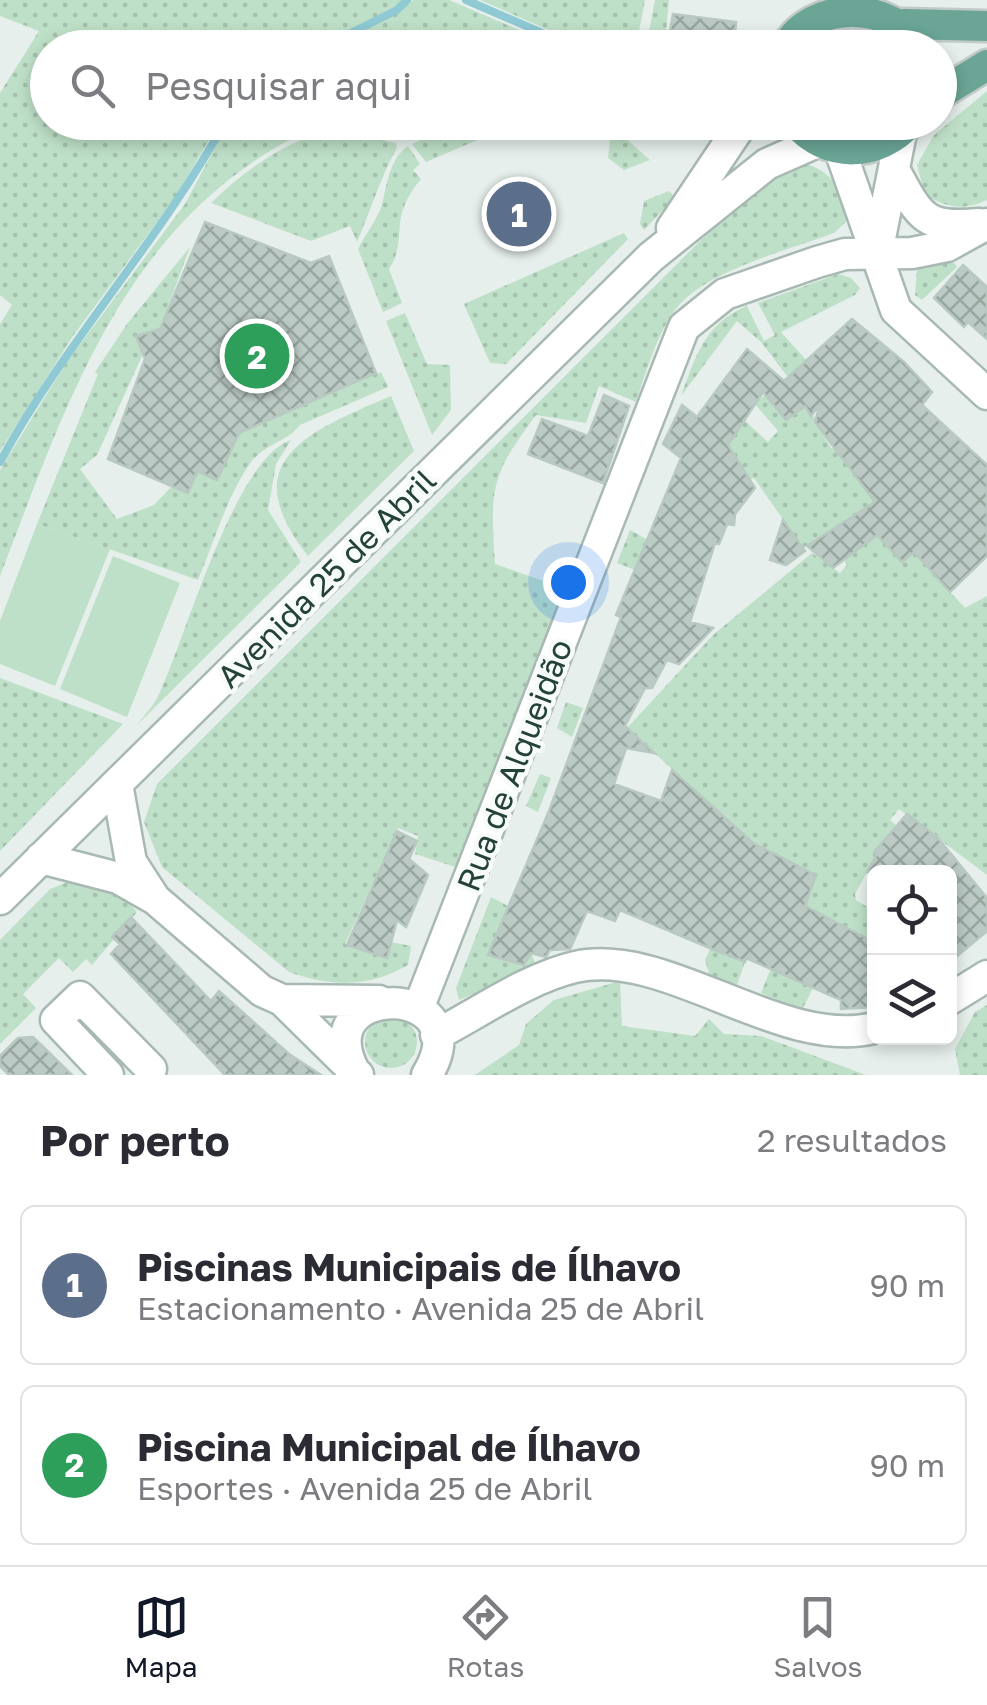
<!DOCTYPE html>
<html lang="pt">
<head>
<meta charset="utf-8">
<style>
  body { margin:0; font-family:"Golos Text",sans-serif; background:#f2f2f3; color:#2b2b33 }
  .controls { position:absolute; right:30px; bottom:30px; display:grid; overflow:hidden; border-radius:15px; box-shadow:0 5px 15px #0003 }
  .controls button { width:90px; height:90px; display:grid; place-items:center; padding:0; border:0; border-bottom:2px solid #e1e1e2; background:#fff; color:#2b2b33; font:50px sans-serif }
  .you { position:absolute; left:568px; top:582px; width:35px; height:35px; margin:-25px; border:8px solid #fff; border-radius:50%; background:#1a73e8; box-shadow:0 0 0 15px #1a73e833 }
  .badge { display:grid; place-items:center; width:65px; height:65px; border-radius:50%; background:#111827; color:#fff; font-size:32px; font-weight:700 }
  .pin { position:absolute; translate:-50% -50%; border:5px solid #fff; box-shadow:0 2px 10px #0006 }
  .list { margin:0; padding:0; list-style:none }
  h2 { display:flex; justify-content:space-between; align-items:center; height:130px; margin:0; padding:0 40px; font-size:42px }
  h2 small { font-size:32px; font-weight:400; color:#7c7c81 }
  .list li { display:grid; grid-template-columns:65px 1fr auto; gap:30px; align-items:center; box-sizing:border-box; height:160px; margin:0 20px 20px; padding:0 20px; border:2px solid #e1e1e2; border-radius:15px }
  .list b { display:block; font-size:38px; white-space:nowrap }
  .list p { margin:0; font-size:32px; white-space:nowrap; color:#7c7c81 }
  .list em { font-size:32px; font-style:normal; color:#7c7c81 }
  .icon { flex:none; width:55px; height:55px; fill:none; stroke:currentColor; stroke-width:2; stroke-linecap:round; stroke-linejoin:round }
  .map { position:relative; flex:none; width:987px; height:1075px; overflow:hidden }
  .search { position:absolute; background:#fff; box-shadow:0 5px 15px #0003; left:30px; right:30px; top:30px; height:110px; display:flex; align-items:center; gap:25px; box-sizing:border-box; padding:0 35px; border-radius:55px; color:#7c7c81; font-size:38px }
  .sheet { height:490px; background:#fff }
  nav { display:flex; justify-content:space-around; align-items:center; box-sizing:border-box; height:140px; border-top:2px solid #e1e1e2; background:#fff; font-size:28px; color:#7c7c81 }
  nav a { display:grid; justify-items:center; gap:5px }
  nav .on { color:#111827 }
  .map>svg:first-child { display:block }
  .grass { fill:url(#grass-dots) }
  .garden { fill:#bfe0c8 }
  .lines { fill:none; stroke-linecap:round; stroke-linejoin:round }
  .stream { stroke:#8ec9d4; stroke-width:8 }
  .building { fill:url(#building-cross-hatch); stroke:#b8c9c2; stroke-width:2.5 }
  .minor-casing { stroke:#a8b8b2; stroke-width:35 }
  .major-casing { stroke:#c2cac8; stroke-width:35 }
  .minor { stroke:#fff; stroke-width:30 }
  .major { stroke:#6aa596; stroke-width:30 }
  .labels { text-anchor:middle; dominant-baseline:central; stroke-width:9; stroke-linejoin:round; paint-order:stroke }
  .street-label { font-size:32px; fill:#24423a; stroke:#f7fbf9 }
</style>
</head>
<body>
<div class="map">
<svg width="987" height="1075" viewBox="0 0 987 1075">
  <defs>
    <pattern id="grass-dots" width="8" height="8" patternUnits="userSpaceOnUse" patternTransform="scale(2.5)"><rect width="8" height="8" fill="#bfe0c8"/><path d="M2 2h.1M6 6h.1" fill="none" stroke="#a4c1ad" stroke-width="1.8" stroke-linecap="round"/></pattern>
    <pattern id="building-cross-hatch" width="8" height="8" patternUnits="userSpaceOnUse" patternTransform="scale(2.5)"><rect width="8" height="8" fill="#bbcac4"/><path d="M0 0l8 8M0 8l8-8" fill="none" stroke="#98a6a0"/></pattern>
  </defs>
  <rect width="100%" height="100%" fill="#e6efeb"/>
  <!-- grass -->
  <path class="grass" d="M0,0h402l-3,6 -84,41 -267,1v74l171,1 -45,76 -101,137 -73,115v-127l12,-19 -12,-10v-202l39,-62 -39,-15z
    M413,0h36l110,47h-231l65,-31z
    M480,0h165l-9,47 -53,-2z
    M655,0h14l-4,42 55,5 -74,1z
    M868,19l35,29h-98l9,-14z
    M987,91v109c-25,11 -38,8 -62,-5l-8,-30 17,-30z
    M228,123h96c-195,85 -253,269 -324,453v-106l66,-107 119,-159z
    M360,123h74l-39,15z
    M460,123v-1l57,1 -91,39 -14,-18z
    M340,129c21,1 36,11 56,14l1,5c-17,30 -26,62 -40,94l-7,-16 -39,15 -100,-38c36,-35 79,-66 129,-74z
    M624,137l26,23 -26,10 -16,-12 2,-18z
    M408,146l12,18 -7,6 8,9c-35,42 -11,57 -32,90l13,34 -19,9 -25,-63c7,-14 19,-29 24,-44 5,-20 7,-46 26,-59z
    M797,161c33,8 46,26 51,59l-14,13c-45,17 -130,38 -159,77 -19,26 -29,62 -39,92l-37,-16 -13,37 -50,-8c-46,62 -46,73 -41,149l74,26 -104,280 -50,-16 3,-18 -20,-8 -53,116 41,13 5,-15 20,4 -3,19c-39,23 -77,22 -119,7l-127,-105 -18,-45 13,-38 599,-599z
    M669,191l6,6 -31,33 -4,-6 4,-23z
    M624,233l4,6 -122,125 -16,-1 -26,-59z
    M190,247l-30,82 -23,7 6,18 -46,101 -17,14 37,50 37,-14 18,-19 16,6 9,-21 20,9 -10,-33 174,-75 7,15 -88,38c-13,17 -34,18 -49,37 -24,34 -37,80 -53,118l-161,-56 61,-150 -3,-2 32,-48z
    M949,255l8,12 -35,33 -7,-5 2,-25z
    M838,274l13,4 9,10 -5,7 -74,37 27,30 -15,22 -31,-41 -25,-22 -56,75c15,-40 23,-72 66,-90l17,35 11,-6 -17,-32z
    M405,313l22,51 23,1 1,45 -19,25 -46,-114z
    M765,395l22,25 18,-14 19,24 -2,3 9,15 4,-1 40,54 -72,47 -49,-70 -4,2 -40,-53 34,-7 24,22 10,-11 -24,-28z
    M391,396l23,55 -106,105c-76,-96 2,-125 83,-160z
    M291,440l-15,24 -8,46 33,52 -164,163c7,-10 17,-19 22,-31 27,-57 76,-236 132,-254z
    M630,530l23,13 -7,-1 -11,28 -18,-7z
    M934,531l-3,40 34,37 22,-12v279l-88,-66 -9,11 6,5 -22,26 3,3 -22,40 1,6 18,11 -2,29 -66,-34 10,-31 -63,-32 -126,-115 86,-93 99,-82 28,20 7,-8 -8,-12 18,-12 6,5 14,-11 25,27z
    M0,678l123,46 -123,127z
    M566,702l17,6 -11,29 -15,-9z
    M540,774l11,4 -13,34 -12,-6z
    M73,880l48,14 16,18 -45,53 -6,-6 -13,13 -14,-14 -36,36 13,14 -36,36v-104l50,-51z
    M491,897l17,9 -20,49 38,11 5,-13 6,15 -78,32 -3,-12z
    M710,949l35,13 -8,23 -27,-8 -5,-17z
    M771,968l42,20 -11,22 -41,-17z
    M620,981l2,45 73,10 14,-17 15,15 37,2 105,39h-391l44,-30 7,-21 28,-24z
    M987,1005v70h-27l-5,-26 20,-37z
    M365 1042a26 26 0 1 1 52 0a26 26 0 1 1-52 0Z"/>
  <!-- garden -->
  <path class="garden" d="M37,524l73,25 -55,137 -55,-22v-43z
    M113,556l67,27 -53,134 -67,-28z"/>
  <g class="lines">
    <!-- stream -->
    <path class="stream" d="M466,0l111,48
      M321,48l76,-38 10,-10
      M886,48l3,-7
      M0,462c65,-120 159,-220 225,-340"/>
  </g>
  <!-- building -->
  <path class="building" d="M673,14l63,8 -2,26 -66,-5z
    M205,222l106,41 18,-7 47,117 -137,60 -22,47 -20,-9 -9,22 -80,-34 37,-100 -9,-23 24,-7z
    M963,265l24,22v52l-19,-17 -4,5 -30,-29z
    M852,319l52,43 28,30 -10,13 65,60v91l-37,36 -36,-40 -12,10 -25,-27 -44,33 -26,-22 68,-44 -60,-80 5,-18 -9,12 -6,-10 -19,14 -23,-28 -35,53 27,43 -20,26 -1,11 -7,-1 -8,20 -4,-1 -25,79 23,6 -34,36 -12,-4 -15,28h-7l-20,38 29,27 -28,-5 -12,36 47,17 11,-31 81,73 63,32 -11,31 69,36v65l-33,2v-9l-95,-42 -1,4 -33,-13 -92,-39 -5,11 -28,-10 -17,38 -20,1 -4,7 -15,-4 -7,12 -36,-10 61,-144 72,-194 -5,-2 65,-157 -18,-14 19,-39 15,12 50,-68 37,32z
    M604,395l25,11 -26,77 -75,-29 14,-35 46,17z
    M783,520l22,31 -19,14 -16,-5z
    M907,814l30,23 50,61v33l-37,31v-90h-83l10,-18 -3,-2z
    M397,831l20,10 -8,18 19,16 -22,52 -9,-7 -10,38 -40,-13z
    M131,917l80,84 8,-10 70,63 32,21h-96l-114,-121 9,-10 -8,-7z
    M33,1037l39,38h-63l-9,-9v-10l18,-18z"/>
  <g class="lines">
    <defs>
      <path id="minor" d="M840,150l56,160 91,84
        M896,173c24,45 30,56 83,51
        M672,228l71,-106
        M879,243l22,-110
        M117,784l14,78 22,34
        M41,858l77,20 37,21 107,92 20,9 76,75
        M0,899l651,-642 116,-93 50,-22
        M950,999l37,-23
        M282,1000l97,1
        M418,1009l266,-682 41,-33 92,-32 28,-8 67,-1 35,-7 40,-22
        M436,1035c44,-23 92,-57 139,-68 91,-21 206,84 299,61
        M354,1071c-48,-93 130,-89 73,4
        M108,1075l-52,-55 24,-23 71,72"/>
      <path id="major" d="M904,24l83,2
        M786,48c24,-48 108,-48 133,0
        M940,94l47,-29
        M795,122c32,37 83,36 115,0"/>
    </defs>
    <!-- minor casing -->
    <use href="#minor" class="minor-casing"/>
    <!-- major casing -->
    <use href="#major" class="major-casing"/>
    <!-- minor -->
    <use href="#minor" class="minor"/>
    <!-- major -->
    <use href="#major" class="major"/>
  </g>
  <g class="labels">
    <!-- street labels -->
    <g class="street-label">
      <text transform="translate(326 578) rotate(-45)">Avenida 25 de Abril</text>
      <text transform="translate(514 765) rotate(-69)">Rua de Alqueidão</text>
    </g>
  </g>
</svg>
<div class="controls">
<button><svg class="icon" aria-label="locate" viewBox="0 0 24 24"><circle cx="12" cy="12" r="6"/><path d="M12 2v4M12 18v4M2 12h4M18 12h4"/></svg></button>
<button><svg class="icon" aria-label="layers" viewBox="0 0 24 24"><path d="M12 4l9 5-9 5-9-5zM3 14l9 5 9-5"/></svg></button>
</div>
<div class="you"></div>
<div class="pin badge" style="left:519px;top:214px;background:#5c6f8a">1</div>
<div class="pin badge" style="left:257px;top:356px;background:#2e9e5b">2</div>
<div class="search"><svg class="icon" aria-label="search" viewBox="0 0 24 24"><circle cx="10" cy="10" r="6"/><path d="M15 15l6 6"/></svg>Pesquisar aqui</div>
</div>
<section class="sheet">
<h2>Por perto<small>2 resultados</small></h2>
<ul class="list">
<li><span class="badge" style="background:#5c6f8a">1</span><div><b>Piscinas Municipais de Ílhavo</b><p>Estacionamento · Avenida 25 de Abril</p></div><em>90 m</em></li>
<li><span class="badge" style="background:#2e9e5b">2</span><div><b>Piscina Municipal de Ílhavo</b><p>Esportes · Avenida 25 de Abril</p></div><em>90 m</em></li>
</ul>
</section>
<nav>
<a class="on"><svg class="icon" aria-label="map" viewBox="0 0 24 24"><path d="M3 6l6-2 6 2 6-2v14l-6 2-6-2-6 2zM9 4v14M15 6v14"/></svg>Mapa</a>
<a><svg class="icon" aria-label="directions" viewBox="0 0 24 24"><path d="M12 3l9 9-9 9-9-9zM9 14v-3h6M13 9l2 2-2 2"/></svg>Rotas</a>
<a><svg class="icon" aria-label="saved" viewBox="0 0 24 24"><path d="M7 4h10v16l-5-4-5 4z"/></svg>Salvos</a>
</nav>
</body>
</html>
